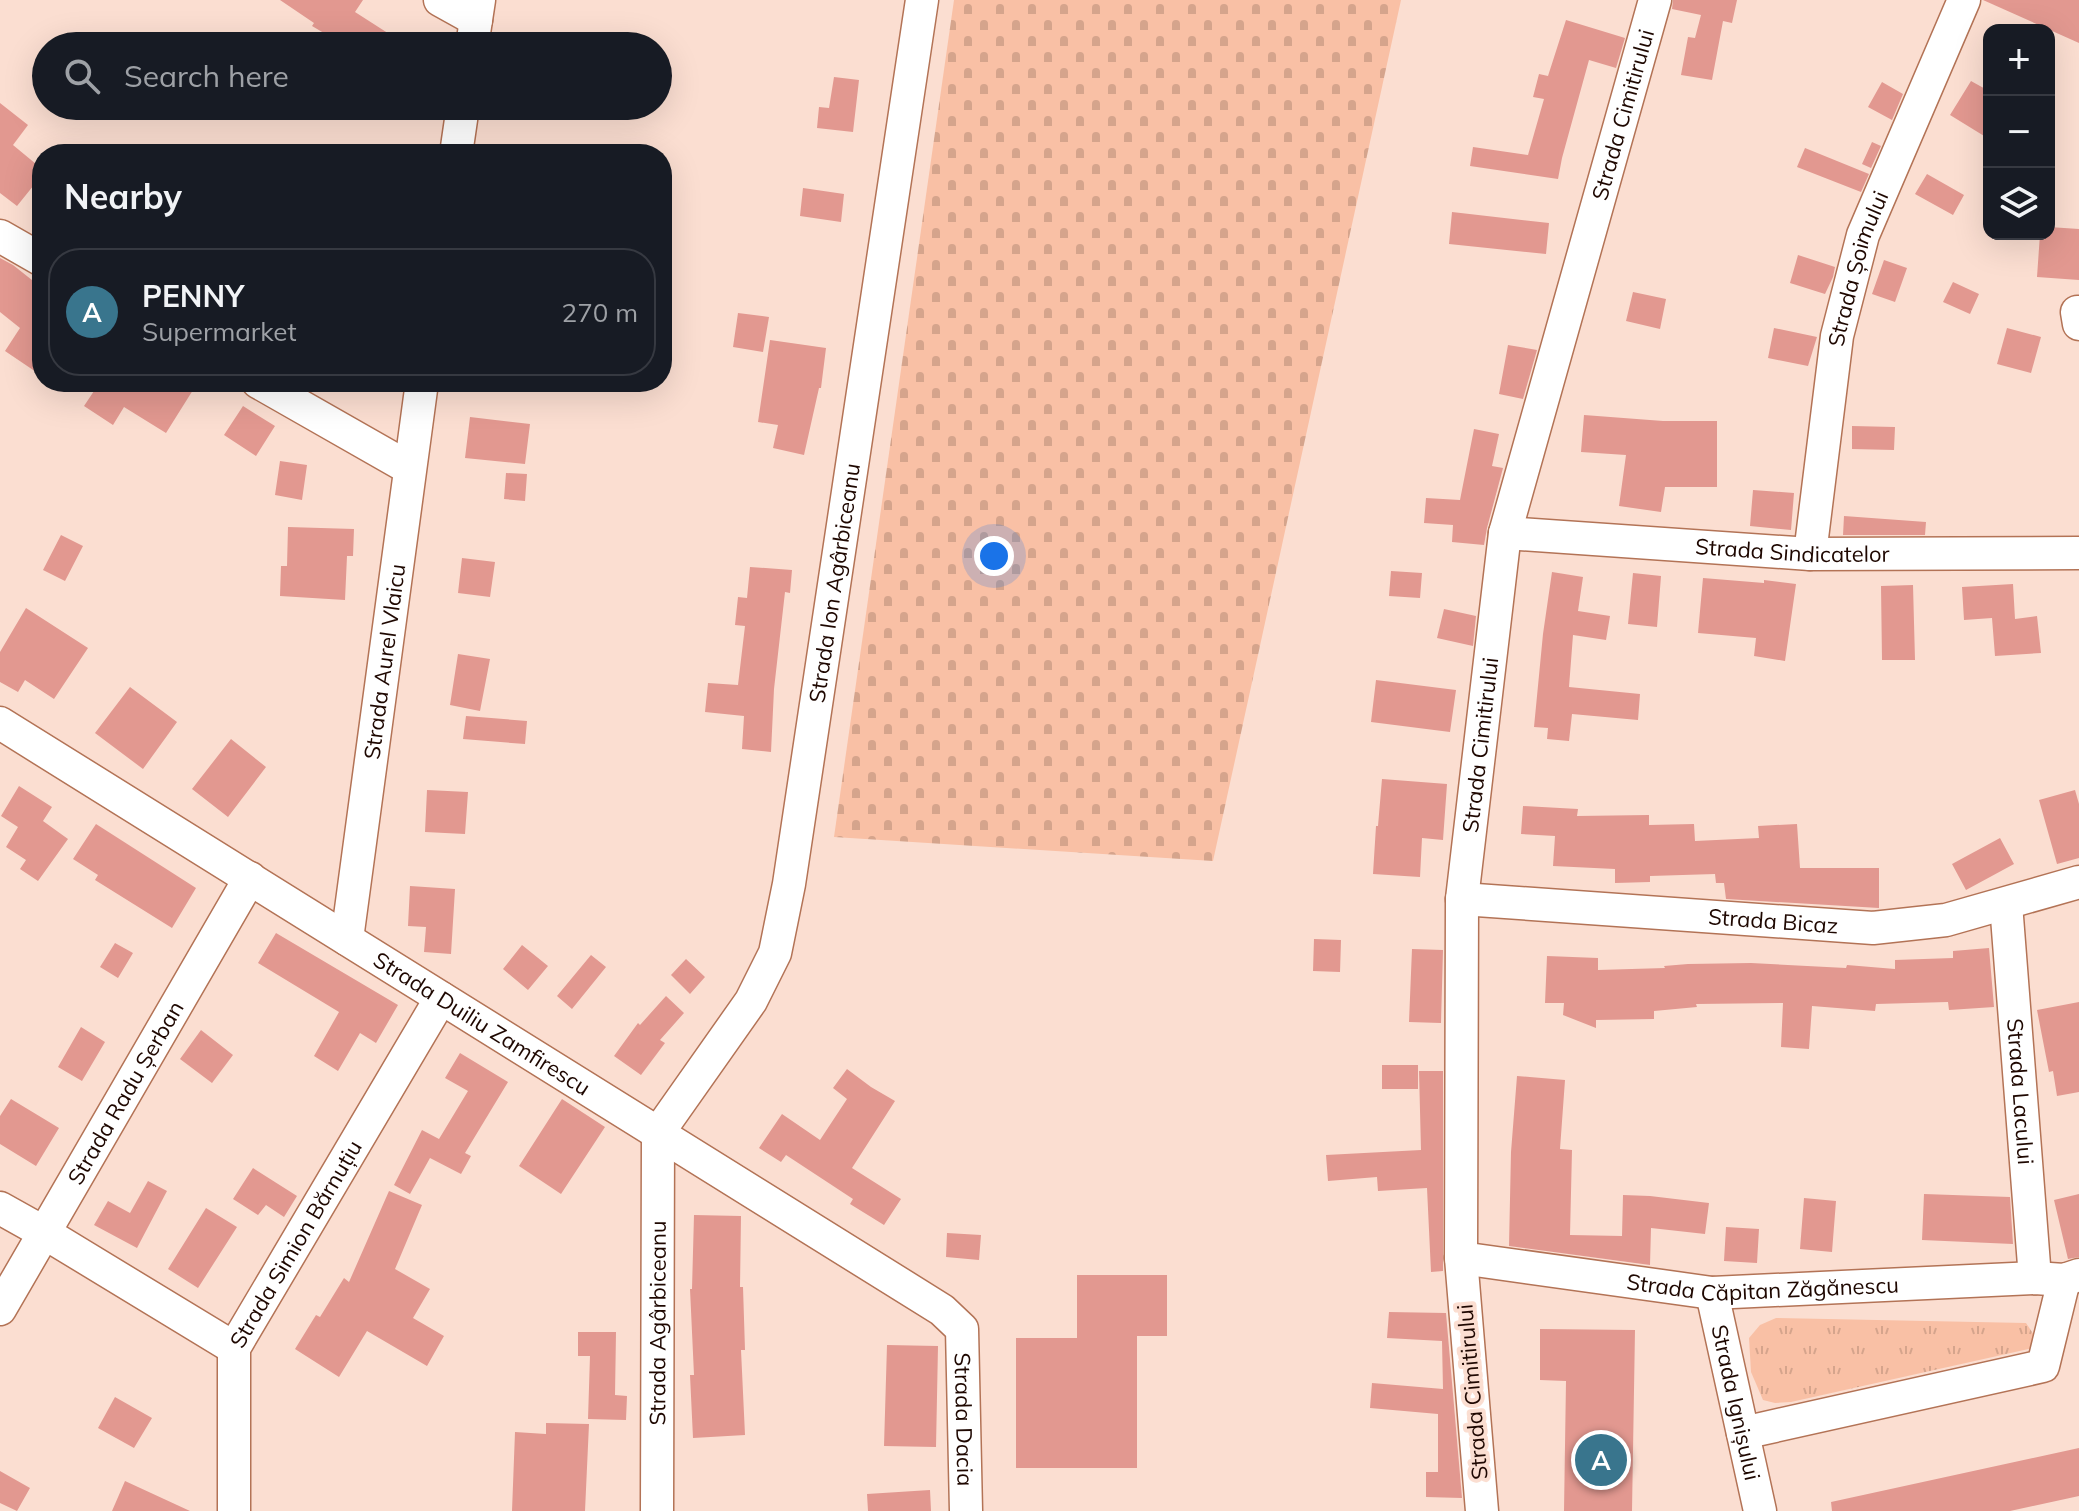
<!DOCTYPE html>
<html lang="en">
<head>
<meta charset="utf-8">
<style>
  body { margin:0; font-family:Mulish,sans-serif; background:#20242c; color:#f1f3f6 }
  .controls { position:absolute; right:24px; top:24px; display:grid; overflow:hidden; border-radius:16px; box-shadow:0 8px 32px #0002 }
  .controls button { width:72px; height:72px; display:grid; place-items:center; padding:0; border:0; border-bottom:2px solid #363941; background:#171b24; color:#f1f3f6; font:40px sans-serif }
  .you { position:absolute; left:994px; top:556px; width:28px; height:28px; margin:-20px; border:6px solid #fff; border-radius:50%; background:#1a73e8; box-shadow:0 0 0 12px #1a73e833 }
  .badge { display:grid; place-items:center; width:52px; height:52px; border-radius:50%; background:#39758d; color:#fff; font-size:26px; font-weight:700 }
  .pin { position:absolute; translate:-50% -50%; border:4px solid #fff; box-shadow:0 2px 8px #0006 }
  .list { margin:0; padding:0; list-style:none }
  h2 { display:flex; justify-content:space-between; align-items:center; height:104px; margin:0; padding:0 32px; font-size:34px }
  h2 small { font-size:26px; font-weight:400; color:#9ea1a6 }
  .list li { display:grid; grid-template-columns:52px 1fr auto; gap:24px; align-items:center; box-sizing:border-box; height:128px; margin:0 16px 16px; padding:0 16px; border:2px solid #363941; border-radius:32px }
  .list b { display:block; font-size:30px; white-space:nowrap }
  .list p { margin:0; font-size:26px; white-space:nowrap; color:#9ea1a6 }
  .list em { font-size:26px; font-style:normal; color:#9ea1a6 }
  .icon { flex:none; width:44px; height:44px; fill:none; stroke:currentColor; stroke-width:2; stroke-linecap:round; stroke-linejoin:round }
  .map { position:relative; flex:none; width:2079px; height:1511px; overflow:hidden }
  .search { position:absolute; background:#171b24; box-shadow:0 8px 32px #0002; left:32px; top:32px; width:640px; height:88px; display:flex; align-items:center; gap:20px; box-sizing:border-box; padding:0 28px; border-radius:44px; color:#9ea1a6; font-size:30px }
  .panel { position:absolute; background:#171b24; box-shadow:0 8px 32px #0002; left:32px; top:144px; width:640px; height:248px; border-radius:32px }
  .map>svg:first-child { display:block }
  .grass { fill:url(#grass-tufts) }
  .cemetery { fill:url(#cemetery-stones) }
  .building { fill:#e29890 }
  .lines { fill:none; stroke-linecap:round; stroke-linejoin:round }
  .minor-casing { stroke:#b37356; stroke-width:35 }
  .minor { stroke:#fff; stroke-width:32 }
  .labels { text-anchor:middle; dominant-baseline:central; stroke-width:8; stroke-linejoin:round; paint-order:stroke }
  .street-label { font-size:22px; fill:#1e0700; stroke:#fbded1 }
</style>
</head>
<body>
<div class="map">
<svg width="2079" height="1511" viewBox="0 0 2079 1511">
  <defs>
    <pattern id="grass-tufts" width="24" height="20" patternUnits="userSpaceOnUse" patternTransform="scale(2)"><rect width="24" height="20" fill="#f9c0a5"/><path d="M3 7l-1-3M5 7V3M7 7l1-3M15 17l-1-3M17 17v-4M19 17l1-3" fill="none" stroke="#d5a48c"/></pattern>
    <pattern id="cemetery-stones" width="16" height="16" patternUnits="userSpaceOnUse" patternTransform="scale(2)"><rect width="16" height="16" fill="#f9c0a5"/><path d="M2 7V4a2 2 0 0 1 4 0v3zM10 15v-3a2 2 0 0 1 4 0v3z" fill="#d5a48c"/></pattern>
  </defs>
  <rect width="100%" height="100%" fill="#fbded1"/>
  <!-- grass -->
  <path class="grass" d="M1776,1318l250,5 8,12 -1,13 -242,54 -16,1 -12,-3 -12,-28 -2,-34 11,-13z"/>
  <!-- cemetery -->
  <path class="cemetery" d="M954,0h447l-188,861 -379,-24z"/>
  <!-- building -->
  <path class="building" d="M280,0h83l-8,12 53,34h-62l-34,-20 2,-3z
    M1673,0h64l-5,23 -9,-2 -11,59 -31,-5 7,-38 7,1 6,-23 -29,-6z
    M1983,0h96v43z
    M1566,20l59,18 -9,30 -27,-8 -27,98 -4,21 -88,-13 3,-19 55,8 16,-56 -11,-2 6,-23 9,2z
    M834,77l25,3 -6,52 -36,-4 2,-21 10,1z
    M1971,81l18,10v48l-39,-24z
    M1882,82l21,12 -11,26 -24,-13z
    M0,103l28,22 -15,20 29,24v6l-25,31 -17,-13z
    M1872,142l9,4 -10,22 -9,-4z
    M1805,148l64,26 -8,18 -64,-25z
    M1927,174l37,21 -11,20 -38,-21z
    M803,188l41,6 -3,28 -41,-6z
    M1452,212l97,11 -3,31 -97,-10z
    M2049,227l30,2v51l-42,-3 3,-43h9z
    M1798,255l37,12 -2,10 -8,17 -35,-11z
    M0,258l13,7 29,23v88l-37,-25 15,-23 -20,-16z
    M1884,260l23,8 -12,34 -23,-8z
    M1953,282l26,12 -9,20 -27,-12z
    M1633,292l33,7 -6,30 -34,-8z
    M738,313l31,4 -6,35 -30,-5z
    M1774,328l43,9 -9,29 -40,-8z
    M2007,328l34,9 -10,36 -34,-9z
    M770,340l56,8 -5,40h-2l-15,67 -31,-7 5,-23 -20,-3z
    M1508,345l29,5 -14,49 -24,-5z
    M100,382h98l-32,51 -42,-26 -11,18 -29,-19z
    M243,406l32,20 -19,30 -32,-21z
    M1584,415l79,6h54v66h-52l-4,25 -42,-6 7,-51 -45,-3z
    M470,417l60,7 -5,40 -60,-6z
    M1852,426l43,1 -1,23 -42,-1z
    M1474,429l25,5 -7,32 11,2 -16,60 -3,17 -32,-3 1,-17 -29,-2 2,-25 34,2z
    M280,461l27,4 -5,35 -27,-5z
    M506,473l21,1 -2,27 -21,-2z
    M1753,490l41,3 -3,37 -41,-4z
    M1844,516l82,6 -1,13h-82z
    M288,527l66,2 -1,27h-6l-2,44 -65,-4 1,-30h6z
    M61,535l22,11 -18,35 -22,-11z
    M462,558l33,4 -5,35 -32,-4z
    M750,567l42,3 -2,23 -5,-1 -11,97 -3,63 -29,-3 2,-33 -39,-4 3,-29 30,2 7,-59 -10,-1 3,-28 9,1z
    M1391,571l31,2 -2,25 -31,-2z
    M1552,572l31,5 -5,34 32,5 -4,24 -33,-5 -4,52 71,7 -2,26 -66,-6 -3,27 -22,-2 1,-11 -14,-1 9,-93z
    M1633,573l28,3 -4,51 -29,-3z
    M1703,578l61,5v-3l32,4 -11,77 -31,-5 2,-18 -58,-5z
    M2013,584l2,35 22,-3 4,37 -46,3 -3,-38 -28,2 -2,-33z
    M1913,585l2,75h-33l-1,-74z
    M26,608l62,40 -34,51 -29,-19 -7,12 -18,-10v-30z
    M1444,609l32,7 -3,30 -36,-8z
    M458,654l32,5 -10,52 -30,-6z
    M1376,680l80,10 -6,42 -79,-10z
    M130,687l47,35 -34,47 -48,-36z
    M466,716l61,5 -2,23 -62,-5z
    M231,739l35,28 -38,50 -36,-28z
    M1382,779l65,5 -4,56 -21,-2 -2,39 -47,-3 3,-48h2z
    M19,786l33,21 -9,14 25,18 -30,42 -18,-12 6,-9 -20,-13 12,-20 -17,-11z
    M427,790l41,2 -3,42 -40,-2z
    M2075,790l4,14v54l-22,6 -18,-64z
    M1523,806l55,3 -1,7 72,-1v10l45,-1 1,17 64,-3 -1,-12 39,-2 3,44h79v40l-153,-9 -2,-16h-8l-1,-9 -65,2v6l-35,1v-14l-62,-3 2,-30 -34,-2z
    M96,824l100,64 -24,40 -77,-48 3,-5 -25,-16z
    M2000,838l14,26 -48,26 -14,-26z
    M410,886l45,3 -4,65 -27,-2 2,-25 -18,-1z
    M276,933l122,72 -22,38 -16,-10 -22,38 -24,-15 25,-44 -81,-49z
    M1314,939l27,1 -1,32 -27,-1z
    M115,943l18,10 -15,25 -18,-11z
    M522,945l26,21 -20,24 -25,-21z
    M1989,948l5,59 -45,3 -1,-8 -72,2 -1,7 -63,-5 -3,43 -28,-2 2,-44 -87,1 1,3 -43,4v8l-58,1v8l-33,-13 1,-12h-19l2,-47 51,2v12l67,-2 -1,-2 24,-2 63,-1 95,5 1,-3 48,4v-9l58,-2v-7z
    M1412,949l31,1 -2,73 -32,-1z
    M591,955l15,12 -34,42 -15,-13z
    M686,959l19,18 -15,17 -19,-19z
    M666,996l18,17 -24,27 5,3 -24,32 -27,-19 24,-33 2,2z
    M2079,1002v90l-22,4 -4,-25 -4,1 -12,-62z
    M81,1027l24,15 -23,39 -24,-14z
    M201,1030l32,25 -21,28 -32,-24z
    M460,1053l48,29 -43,71 6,3 -10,18 -31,-16 -20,36 -16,-9 28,-55 17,9 29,-48 -23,-13z
    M1382,1065h36v24h-36z
    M847,1069l24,18 24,14 -43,67 49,31 -17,26 -34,-21 3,-5 -67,-44 -5,7 -22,-14 23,-34 38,26 27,-41 -14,-11z
    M1419,1071h24v200l-12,1 -4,-84 -49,3 -1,-14 -49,4 -2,-26 95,-5z
    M1517,1076l48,4 -5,69 12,1 -2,85 52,1 1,-41 27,1 59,7 -4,31 -54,-6 -1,37 -141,-19 2,-94z
    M11,1099l48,29 -23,38 -36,-22v-28z
    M562,1099l43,28 -44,67 -42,-28z
    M253,1168l44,28 -13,21 -18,-12 -8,10 -25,-16z
    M148,1181l19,10 -30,57 -43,-23 14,-24 22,12z
    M389,1191l33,14 -27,64 35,20 -17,29 31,18 -17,30 -60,-35 -28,46 -44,-28 21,-34 4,2 24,-39 5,4z
    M1924,1194l86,3 3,47 -91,-4z
    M2079,1194v63l-11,2 -14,-59z
    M1804,1198l32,3 -4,51 -32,-3z
    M206,1208l31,19 -39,61 -30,-19z
    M694,1215l47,1 -1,71h3l2,63h-4l4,85 -52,3 -3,-63h4l-4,-86h2z
    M1726,1227l33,2 -2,34 -33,-2z
    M947,1233l34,2 -2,25 -33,-3z
    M1077,1275h90v61h-30v132h-121v-130h61z
    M1389,1312l57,1 16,185 -36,-1v-25h12v-58l-68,-6 2,-25 71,6 -1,-48 -55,-3z
    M1540,1329l95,1 -3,181h-68l2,-130 -26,-1z
    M578,1332h38l-1,63 12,1 -1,24 -38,-1 2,-63h-12z
    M887,1345l51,1 -2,101 -52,-1z
    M115,1397l37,21 -18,30 -36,-20z
    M546,1423l43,1 -4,87h-73l3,-79 31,2z
    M2079,1448v48l-69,15h-178l-1,-9z
    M0,1471l30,17 -13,23 -17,-8z
    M125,1481l65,30h-78z
    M930,1490l1,21h-63l-1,-17z"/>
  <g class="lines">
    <defs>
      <g id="minor">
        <path d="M440,0l36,20"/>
        <path d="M472,46l7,-46"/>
        <path d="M456,154l7,-48"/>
        <path d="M0,236l42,24"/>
        <path d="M2077,312l2,12"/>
        <path d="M258,382l151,86"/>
        <path id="s1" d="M1505,533l305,21 269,-1"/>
        <path id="s2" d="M1810,554l27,-218 26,-101 101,-235"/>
        <path id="s3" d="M0,723l942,587 20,19 4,182"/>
        <path id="s4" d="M1462,899l411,29 73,-8 133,-38"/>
        <path id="s5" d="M2006,904l29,374"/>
        <path id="s6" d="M347,939l75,-557"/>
        <path id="s7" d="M658,1133l93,-132 24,-48 14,-69 133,-884"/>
        <path d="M0,1208l43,24 191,116"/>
        <path id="s8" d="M1461,1258l251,35 323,-15 29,2 15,-5"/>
        <path id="s9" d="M1712,1293l48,218"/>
        <path id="s10" d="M0,1309l250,-431"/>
        <path d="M1743,1433l300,-67 21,-86"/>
        <path id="s11" d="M234,1511v-163l207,-350"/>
        <path id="s12" d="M657,1511l1,-378"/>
        <path id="s13" d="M1482,1511l-21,-253 1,-359 43,-366 150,-533"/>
      </g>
    </defs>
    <!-- minor casing -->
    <use href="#minor" class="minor-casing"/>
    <!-- minor -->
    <use href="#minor" class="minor"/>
  </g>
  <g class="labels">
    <!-- street labels -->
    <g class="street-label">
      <text stroke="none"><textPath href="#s13" startOffset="1416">Strada Cimitirului</textPath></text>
      <text stroke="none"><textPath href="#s2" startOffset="290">Strada Șoimului</textPath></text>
      <text stroke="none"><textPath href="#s1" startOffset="288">Strada Sindicatelor</textPath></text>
      <text stroke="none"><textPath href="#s7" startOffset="590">Strada Ion Agârbiceanu</textPath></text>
      <text stroke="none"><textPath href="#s6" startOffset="280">Strada Aurel Vlaicu</textPath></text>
      <text stroke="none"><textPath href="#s13" startOffset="768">Strada Cimitirului</textPath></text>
      <text stroke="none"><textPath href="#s4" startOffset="312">Strada Bicaz</textPath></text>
      <text stroke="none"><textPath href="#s3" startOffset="568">Strada Duiliu Zamfirescu</textPath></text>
      <text stroke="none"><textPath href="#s5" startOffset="188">Strada Lacului</textPath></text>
      <text stroke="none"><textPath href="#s10" startOffset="250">Strada Radu Șerban</textPath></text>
      <text stroke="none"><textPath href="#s11" startOffset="284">Strada Simion Bărnuțiu</textPath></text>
      <text stroke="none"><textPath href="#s8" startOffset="304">Strada Căpitan Zăgănescu</textPath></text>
      <text stroke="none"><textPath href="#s12" startOffset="188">Strada Agârbiceanu</textPath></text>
      <text transform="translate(1472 1392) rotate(-95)">Strada Cimitirului</text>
      <text stroke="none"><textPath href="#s9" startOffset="112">Strada Ignișului</textPath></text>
      <text stroke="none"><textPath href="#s3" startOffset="1228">Strada Dacia</textPath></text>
    </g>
  </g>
</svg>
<div class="controls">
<button>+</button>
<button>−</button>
<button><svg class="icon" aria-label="layers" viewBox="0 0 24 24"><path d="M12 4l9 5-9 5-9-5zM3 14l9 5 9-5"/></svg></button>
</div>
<div class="you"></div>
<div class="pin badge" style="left:1601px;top:1460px">A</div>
<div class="search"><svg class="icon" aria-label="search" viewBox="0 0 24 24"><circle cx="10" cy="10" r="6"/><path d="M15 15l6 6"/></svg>Search here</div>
<section class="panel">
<h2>Nearby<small></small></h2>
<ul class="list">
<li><span class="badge">A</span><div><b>PENNY</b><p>Supermarket</p></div><em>270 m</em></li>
</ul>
</section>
</div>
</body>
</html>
